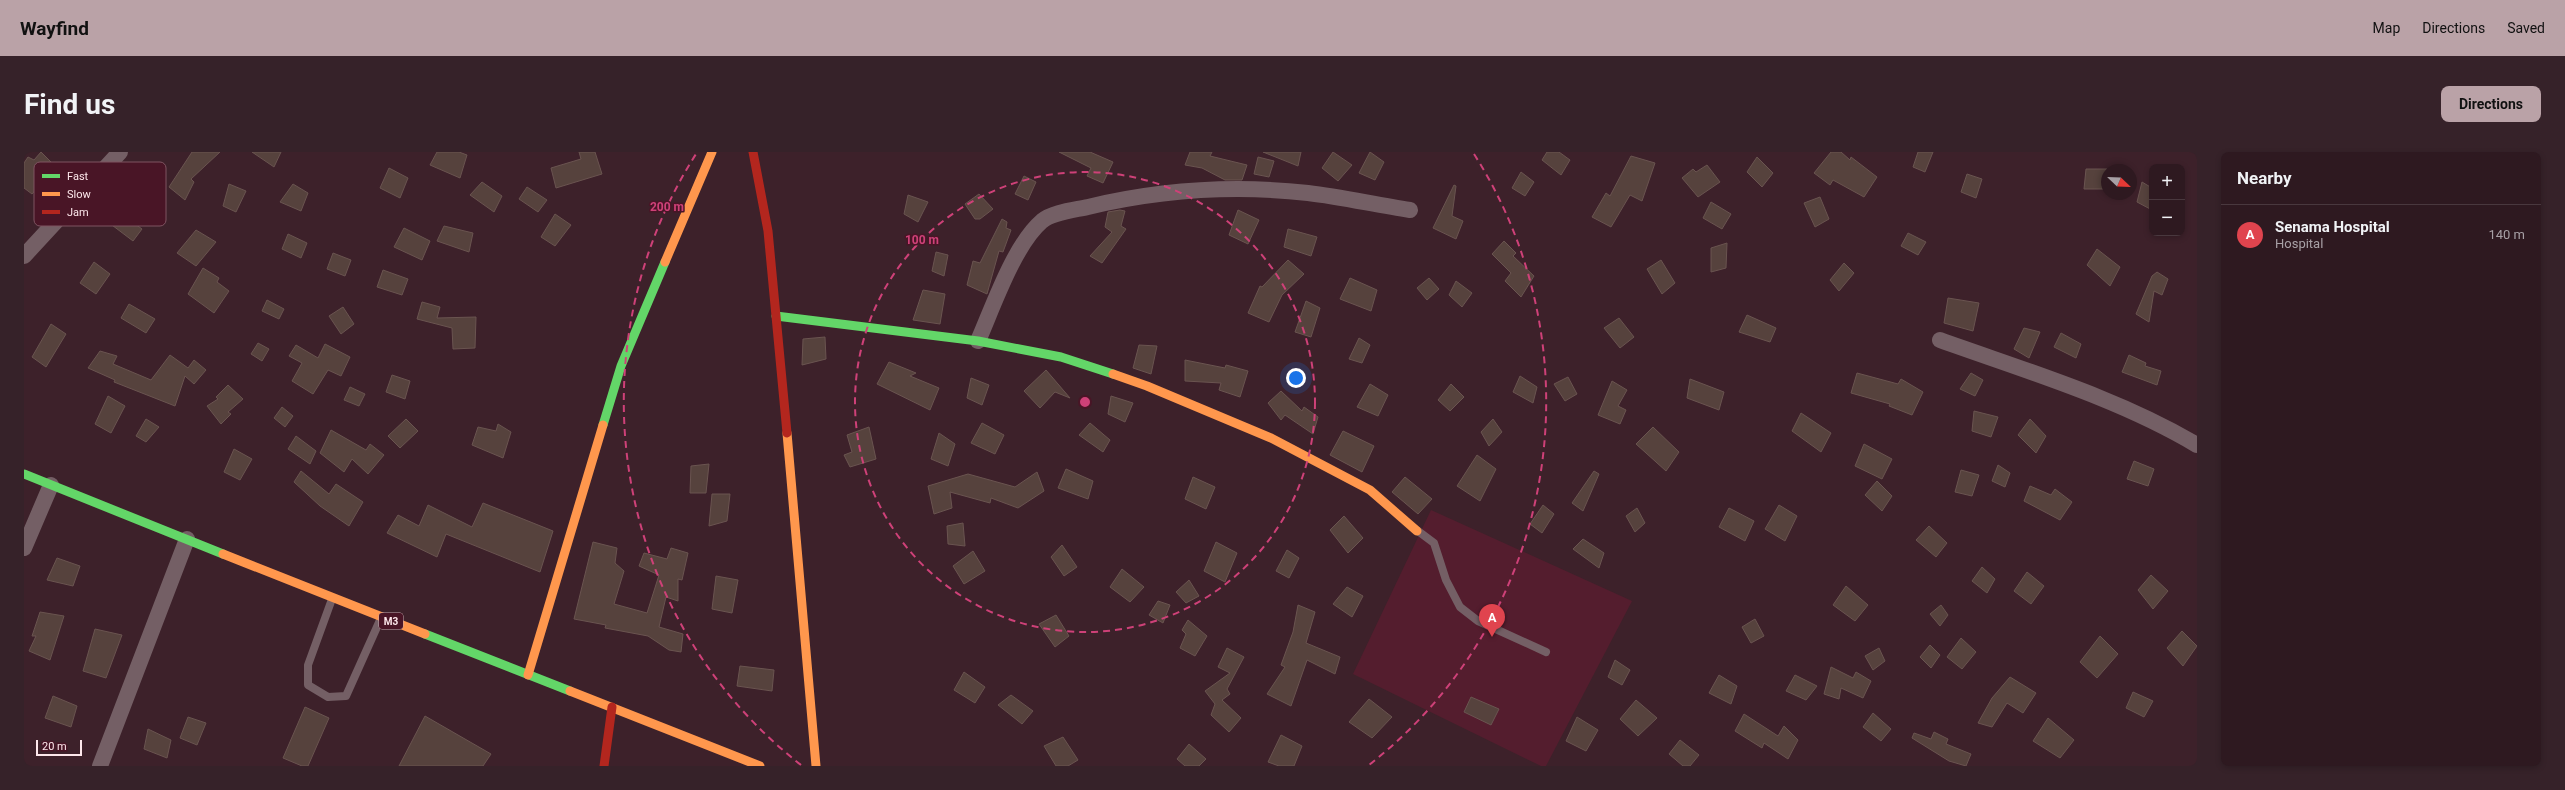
<!DOCTYPE html>
<html lang="en">
<head>
<meta charset="utf-8">
<style>
  body { margin:0; font-family:Roboto,sans-serif; background:#362229; color:#f1f3f6 }
  .controls { position:absolute; right:12px; top:12px; display:grid; overflow:hidden; border-radius:8px; box-shadow:0 2px 6px #0003 }
  .controls button { width:36px; height:36px; display:grid; place-items:center; padding:0; border:0; border-bottom:1px solid #49383e; background:#2e1920; color:#f1f3f6; font:20px sans-serif }
  .compass { position:absolute; left:2077px; top:12px; width:36px; height:36px; border-radius:50%; background:#2e1920; box-shadow:0 2px 6px #0003; rotate:113deg }
  .scale { position:absolute; left:12px; bottom:10px; width:46px; box-sizing:border-box; padding-left:4px; border:2px solid #fde7eb; border-top:0; font-size:11px; line-height:14px; white-space:nowrap; color:#fde7eb; -webkit-text-stroke:3px #491526; paint-order:stroke }
  .you { position:absolute; left:1272px; top:226px; width:14px; height:14px; margin:-10px; border:3px solid #fff; border-radius:50%; background:#1a73e8; box-shadow:0 0 0 6px #1a73e833 }
  .badge { display:grid; place-items:center; width:26px; height:26px; border-radius:50%; background:#baa2a7; color:#fff; font-size:13px; font-weight:700 }
  .pin { position:absolute; translate:-50% -33px; filter:drop-shadow(0 1px 2px #0008) }
  .pin::after { content:''; position:absolute; top:21px; width:14px; height:12px; background:inherit; clip-path:polygon(0 0,100% 0,50% 100%) }
  .list { margin:0; padding:0; list-style:none }
  h2 { display:flex; justify-content:space-between; align-items:center; height:52px; margin:0; padding:0 16px; font-size:17px }
  h2 small { font-size:13px; font-weight:400; color:#a7a0a5 }
  .list li { display:grid; grid-template-columns:26px 1fr auto; gap:12px; align-items:center; box-sizing:border-box; height:60px; padding:0 16px; border-top:1px solid #49383e }
  .list b { display:block; font-size:15px; white-space:nowrap }
  .list p { margin:0; font-size:13px; white-space:nowrap; color:#a7a0a5 }
  .list em { font-size:13px; font-style:normal; color:#a7a0a5 }
  .map { position:relative; flex:none; width:2173px; height:614px; overflow:hidden; border-radius:8px }
  header { display:flex; align-items:center; gap:24px; box-sizing:border-box; height:56px; padding:0 20px; background:#baa2a7; color:#111 }
  header strong { font-size:19px }
  nav { display:flex; gap:22px; margin-inline-start:auto; font-size:14px }
  .intro { display:flex; align-items:center; justify-content:space-between; box-sizing:border-box; height:96px; padding:0 24px }
  h1 { margin:0; font-size:28px }
  .button { padding:10px 18px; border-radius:8px; background:#baa2a7; color:#111; font-size:14px; font-weight:700 }
  main { display:flex; gap:24px; padding:0 24px }
  aside { flex:1; background:#2e1920; border-radius:8px; box-shadow:0 2px 6px #0003 }
  .map>svg:first-child { display:block }
  .built { fill:#541d2e }
  .building { fill:#56423d; stroke:#6a5450 }
  .lines { fill:none; stroke-linecap:round; stroke-linejoin:round }
  .lane { stroke:#745f65; stroke-width:8 }
  .street { stroke:#745f65; stroke-width:16 }
  .fast { stroke:#63d668; stroke-width:9 }
  .slow { stroke:#ff974d; stroke-width:9 }
  .jam { stroke:#b3261e; stroke-width:9 }
  .ring { fill:none; stroke:#ce4178; stroke-width:2; stroke-dasharray:7 5 }
  .labels { text-anchor:middle; dominant-baseline:central; stroke-width:3; stroke-linejoin:round; paint-order:stroke }
  .shield { fill:#491526; stroke:#c7a8b0; stroke-width:1 }
  .shield-label { font-size:10px; font-weight:bold; fill:#fde7eb }
  .key { fill:#491526; stroke:#7f5461; stroke-width:1 }
  .key-label { font-size:11px; fill:#fde7eb }
  .centre { fill:#ce4178; stroke:#491526; stroke-width:2 }
  .ring-label { font-size:12px; text-anchor:middle; font-weight:bold; fill:#ce4178; stroke:#491526; stroke-width:3; stroke-linejoin:round; paint-order:stroke }
</style>
</head>
<body>
<header>
<strong>Wayfind</strong>
<nav><a>Map</a><a>Directions</a><a>Saved</a></nav>
</header>
<div class="intro"><h1>Find us</h1><a class="button">Directions</a></div>
<main>
<div class="map">
<svg width="2173" height="614" viewBox="0 0 2173 614">
  <rect width="100%" height="100%" fill="#3d212a"/>
  <!-- built -->
  <path class="built" d="M1407,358l201,91 -86,165h-5l-188,-92z"/>
  <!-- building -->
  <path class="building" d="M17,0l15,15 -24,27 -8,-6v-25l4,-6 6,3z
    M168,0h28l-29,27 3,3 -9,18 -16,-13z
    M228,0h29l-7,15z
    M413,0h22l8,3 -7,23 -30,-13z
    M555,0h16l7,22 -46,14 -5,-20 30,-9z
    M1035,0h31l23,10 -10,21 -16,-7 4,-8z
    M1166,0h22l-2,4 37,9 -5,15h-17l-23,-12 -17,-3z
    M1239,0h38l-3,14z
    M1309,0l19,13 -14,16 -16,-13z
    M1346,0l14,10 -9,18 -16,-7z
    M1523,0h12l11,8 -9,15 -19,-15z
    M1807,0h10l9,8 1,-3 26,20 -13,20 -31,-17 -3,5 -16,-12z
    M1894,0h15l-8,20 -12,-5z
    M1607,4l24,7 -13,38 -12,-6 -19,32 -19,-10 14,-24 4,3z
    M1234,5l16,4 -5,16 -15,-3z
    M1733,5l16,16 -11,14 -15,-15z
    M1683,13l13,17 -22,15 -16,-19 11,-9 3,3z
    M365,16l19,10 -8,20 -20,-10z
    M2062,17h21v20h-23z
    M1497,20l13,10 -9,14 -13,-8z
    M1943,22l15,5 -6,19 -15,-6z
    M1000,24l12,6 -8,18 -13,-6z
    M458,30l20,14 -8,16 -24,-17z
    M2118,30l10,6v22l-15,-8z
    M205,32l17,7 -10,21 -13,-6z
    M269,32l15,9 -7,18 -21,-9z
    M1430,33l2,1 -4,30 11,5 -7,18 -23,-11z
    M503,35l20,13 -9,12 -19,-13z
    M97,36l13,10 -11,17 19,14 -9,12 -33,-25z
    M955,42l14,15 -13,10h-5l-10,-15z
    M884,43l20,7 -10,20 -14,-8z
    M1796,45l9,22 -14,8 -11,-24z
    M1687,50l20,12 -9,15 -19,-11z
    M1096,58l5,1 -4,15 5,3 -24,34 -12,-7 22,-24 -7,-5 3,-15z
    M1214,58l21,10 -11,24 -19,-9z
    M531,62l16,11 -16,21 -14,-9z
    M978,67l5,3 -1,6 5,2 -8,22 -4,-1 -12,43 -20,-9 6,-24 7,2z
    M420,74l29,7 -4,19 -32,-11z
    M380,76l26,13 -8,19 -28,-13z
    M1264,77l29,8 -6,19 -27,-9z
    M172,78l20,12 -20,24 -19,-13z
    M1884,81l18,9 -8,13 -17,-9z
    M264,82l19,9 -6,15 -19,-9z
    M1480,89l12,12 -3,3 21,20 -13,21 -16,-16 6,-8 -19,-19z
    M1703,91l-1,25 -15,4v-24z
    M2073,97l23,18 -10,19 -23,-21z
    M912,100l12,3 -4,21 -12,-5z
    M309,101l18,7 -6,16 -18,-7z
    M1264,108l16,14 -22,21 -13,27 -21,-9 12,-27 2,1z
    M1637,108l14,23 -13,11 -15,-25z
    M70,110l16,12 -14,20 -16,-11z
    M1820,111l10,10 -15,18 -9,-11z
    M179,116l16,10 -2,4 12,9 -15,22 -26,-19z
    M359,118l25,9 -6,16 -25,-8z
    M2133,120l11,7 -6,16 -8,-4 -5,31 -13,-8 16,-38z
    M1326,126l27,12 -6,21 -31,-12z
    M1405,126l10,11 -12,11 -10,-12z
    M1432,129l16,12 -10,14 -13,-12z
    M899,138l22,4 -5,30 -27,-4z
    M1924,146l31,5 -6,28 -29,-8z
    M243,148l17,9 -5,10 -17,-8z
    M1282,149l14,7 -9,29 -16,-5z
    M398,150l18,5 -3,11 39,-1 -1,31 -22,1 -1,-21 -35,-9z
    M105,152l26,15 -9,14 -25,-15z
    M319,155l11,17 -13,10 -12,-18z
    M1723,163l29,13 -6,14 -31,-10z
    M1595,166l15,19 -14,11 -16,-20z
    M27,172l15,10 -20,33 -14,-10z
    M2000,176l16,4 -11,26 -15,-9z
    M2037,181l20,11 -5,14 -22,-11z
    M801,185l1,22 -24,6 1,-26z
    M1335,186l11,7 -8,18 -13,-4z
    M234,191l11,6 -7,12 -11,-7z
    M301,192l25,13 -9,19 -13,-6 -15,24 -21,-13 10,-18 -13,-7 7,-11 22,13z
    M1115,193l18,1 -6,28 -18,-6z
    M76,199l17,5 -4,8 38,16 19,-25 18,13 6,-8 12,10 -12,14 -9,-8 -10,30 -61,-24 1,-2 -27,-12z
    M2105,203l17,8 -1,3 16,5 -4,14 -35,-13z
    M1161,208l40,8 1,-3 22,6 -8,26 -21,-7 2,-7 -36,-2z
    M865,210l27,11 -6,3 29,12 -9,22 -53,-26z
    M1022,218l24,28 -15,-6 -15,16 -16,-17z
    M1833,221l41,11 3,-5 22,13 -11,23 -23,-9 1,-2 -39,-11z
    M1947,221l12,7 -8,16 -15,-7z
    M368,223l18,6 -5,18 -19,-7z
    M1496,224l17,11 -4,16 -20,-11z
    M1544,225l9,17 -12,7 -11,-17z
    M947,226l18,7 -7,20 -15,-7z
    M1666,227l34,13 -5,18 -32,-12z
    M1588,229l15,9 -9,16 8,4 -6,14 -22,-9z
    M1346,232l18,11 -10,21 -21,-9z
    M1427,232l13,13 -14,14 -12,-11z
    M204,233l15,14 -15,13 3,2 -10,10 -14,-18 11,-7 -2,-2z
    M326,235l15,7 -6,12 -15,-6z
    M1257,239l21,20 2,-4 14,10 -5,17 -28,-19 -4,5 -13,-17z
    M84,244l17,10 -14,27 -16,-9z
    M1087,244l22,7 -8,19 -17,-8z
    M258,255l11,9 -8,11 -11,-9z
    M1950,259l24,6 -7,20 -19,-6z
    M1777,261l30,20 -10,19 -29,-21z
    M122,267l13,8 -13,15 -10,-6z
    M382,267l12,12 -18,17 -12,-12z
    M1469,267l9,13 -13,14 -8,-14z
    M2006,267l16,17 -10,17 -18,-18z
    M958,271l22,12 -9,19 -24,-11z
    M1066,271l20,17 -7,12 -24,-17z
    M474,272l13,8 -8,26 -31,-13 6,-18 18,4z
    M845,275l7,32 -26,8 -6,-12 8,-3 -5,-17z
    M1629,275l26,25 -13,19 -30,-27z
    M307,278l35,20 4,-6 14,11 -16,19 -16,-15 -8,13 -24,-19z
    M1319,279l31,15 -12,26 -32,-17z
    M915,281l16,11 -7,22 -17,-7z
    M272,284l20,15 -6,13 -22,-15z
    M1840,292l28,15 -10,20 -27,-13z
    M210,297l18,10 -12,21 -16,-8z
    M1453,303l19,14 -16,32 -23,-15z
    M2110,309l20,8 -6,17 -21,-7z
    M685,312l-3,29h-16l1,-27z
    M1974,313l12,8 -5,14 -13,-6z
    M1042,317l27,12 -5,18 -30,-11z
    M1937,318l18,5 -7,21 -17,-4z
    M277,319l28,23 7,-10 27,18 -14,24 -29,-20 -26,-24z
    M1570,319l5,3 -16,37 -11,-8z
    M1013,320l7,19 -26,17 -27,-10 -1,5 -40,-11 2,16 -18,6 -6,-28 40,-12 47,13z
    M1169,325l22,10 -9,22 -21,-10z
    M1381,325l27,22 -14,15 -26,-22z
    M1853,329l15,15 -10,15 -17,-16z
    M2006,334l21,9 4,-6 17,13 -12,18 -36,-19z
    M688,342h18l-3,27 -18,5z
    M459,351l70,28 -13,41 -94,-38 -9,23 -50,-24 11,-18 21,11 9,-21 44,22z
    M1519,353l11,9 -12,19 -12,-9z
    M1755,353l18,11 -12,25 -20,-12z
    M1613,356l8,15 -10,9 -9,-16z
    M1705,356l25,13 -9,20 -26,-14z
    M1320,364l19,22 -15,15 -18,-23z
    M939,371l2,23 -17,-2 -1,-18z
    M1905,374l18,17 -11,14 -20,-17z
    M1559,387l21,14 -5,15 -26,-19z
    M569,390l24,6 -2,15 9,8 -10,33 33,9 12,-38 -20,-9 5,-13 23,6 4,-11 17,5 -6,27 -4,-1v22l-12,-4 -7,30 24,7 -2,18 -12,-2 -21,-14 -43,-8 1,-3 -32,-6z
    M1192,390l21,11 -12,29 -21,-11z
    M1038,393l15,22 -13,9 -13,-19z
    M1263,398l12,8 -10,20 -13,-7z
    M949,399l12,20 -21,13 -11,-18z
    M33,406l23,8 -7,20 -26,-6z
    M1958,415l13,12 -8,14 -15,-12z
    M1098,417l22,18 -14,15 -20,-15z
    M2003,420l17,14 -13,18 -17,-13z
    M2127,423l17,16 -15,18 -15,-19z
    M692,424l22,4 -6,33 -20,-4z
    M1165,428l10,16 -13,7 -10,-11z
    M1822,434l22,19 -13,16 -22,-16z
    M1323,435l16,9 -11,21 -19,-13z
    M1134,449l12,4 -7,18 -14,-8z
    M1274,453l17,7 -9,31 34,14 -5,17 -28,-14 -16,46 -24,-12 18,-27 -4,-2 12,-33z
    M1917,453l7,10 -8,11 -10,-12z
    M16,460l24,4 -14,44 -21,-9 7,-15h-4z
    M1032,463l13,21 -14,11 -16,-23z
    M1731,467l9,17 -13,7 -9,-16z
    M1164,468l19,16 -12,20 -15,-8 6,-14 -4,-4z
    M71,477l27,6 -16,43 -23,-7z
    M2158,479l15,15 -14,20 -16,-18z
    M2076,484l18,18 -21,24 -17,-16z
    M1937,486l15,14 -14,17 -15,-12z
    M1906,493l10,10 -9,13 -11,-11z
    M1203,496l17,9 -17,32 3,5 -8,6 19,18 -12,14 -18,-17 4,-11 -10,-13 25,-18 -12,-6z
    M1855,496l6,13 -12,9 -8,-14z
    M1591,508l15,10 -8,15 -14,-8z
    M716,514l34,4 -2,21 -35,-5z
    M1807,515l22,11 3,-6 15,9 -8,17 -22,-10 -2,11 -15,-5z
    M940,520l21,15 -10,16 -21,-13z
    M1695,523l18,11 -6,18 -22,-11z
    M1771,523l22,11 -11,14 -20,-9z
    M1986,525l26,16 -13,20 -16,-10 -15,24 -14,-4 14,-25z
    M2109,540l20,9 -9,16 -18,-9z
    M987,543l22,16 -11,13 -24,-19z
    M29,544l24,10 -6,21 -26,-9z
    M1447,545l28,12 -8,16 -27,-13z
    M1345,547l23,18 -20,21 -23,-16z
    M1612,548l21,18 -19,18 -18,-17z
    M281,555l24,11 -21,48h-6l-19,-8z
    M1849,561l18,16 -10,12 -18,-14z
    M1720,562l34,22 6,-10 14,14 -10,19 -24,-16 -2,5 -27,-17z
    M401,564l66,38 -8,12h-84z
    M164,565l18,6 -9,22 -17,-7z
    M1553,565l21,13 -12,21 -20,-10z
    M2024,566l26,22 -14,18 -27,-17z
    M124,577l23,11 -4,18 -23,-9z
    M1910,580l14,7 -2,5 25,10 -5,12 -17,-5 -37,-23 2,-5 17,6z
    M1257,583l21,11 -8,20h-15l-11,-4z
    M1039,585l15,23 -10,6h-12l-12,-20z
    M1656,588l19,15 -9,11h-7l-14,-12z
    M1165,592l17,15 -7,7h-14l-8,-7z"/>
  <g class="lines">
    <!-- lane -->
    <path class="lane" d="M1394,379l16,12 12,37 14,27 18,14 68,31
      M308,447l-24,66v20l20,12 18,-1 35,-78"/>
    <!-- street -->
    <path class="street" d="M0,104l96,-104
      M1916,188c86,31 178,58 257,105
      M954,189c15,-34 36,-96 64,-120 11,-9 33,-11 46,-14 71,-17 148,-22 220,-14 34,4 68,12 102,17
      M0,396l27,-63
      M76,614l87,-227"/>
    <!-- fast -->
    <path class="fast" d="M752,164l202,25 83,16 52,17
      M579,273l18,-59 44,-104
      M0,322l199,80
      M401,482l145,57"/>
    <!-- slow -->
    <path class="slow" d="M641,110l47,-110
      M1089,222l34,12 124,52 99,52 47,41
      M763,281l29,333
      M199,402l202,80
      M504,523l75,-250
      M546,539l190,75"/>
    <!-- jam -->
    <path class="jam" d="M729,0l15,79 19,202
      M580,614l8,-59"/>
  </g>
  <!-- distance rings -->
  <g class="ring">
    <circle cx="1061" cy="250" r="230"/>
    <path d="M777 613A461 461 0 0 1 672 2M1450 2A461 461 0 0 1 1345 613"/>
  </g>
  <g class="labels">
    <!-- shield labels -->
    <rect class="shield" x="355" y="461" width="24" height="16" rx="3"/>
    <g class="shield-label">
      <text x="367" y="469">M3</text>
    </g>
  </g>
  <!-- legend -->
  <rect x="10" y="10" width="132" height="64" rx="6" class="key"/>
  <rect x="18" y="22" width="18" height="4" fill="#63d668"/>
  <rect x="18" y="40" width="18" height="4" fill="#ff974d"/>
  <rect x="18" y="58" width="18" height="4" fill="#b3261e"/>
  <g class="key-label">
    <text x="43" y="28">Fast</text>
    <text x="43" y="46">Slow</text>
    <text x="43" y="64">Jam</text>
  </g>
  <circle cx="1061" cy="250" r="6" class="centre"/>
  <g class="ring-label">
    <text x="643" y="59">200 m</text>
    <text x="898" y="92">100 m</text>
  </g>
</svg>
<div class="controls">
<button>+</button>
<button>−</button>
</div>
<svg class="compass" viewBox="-18 -18 36 36"><path d="M0-13l5 13h-10z" fill="#e53935"/><path d="M0 13l5-13h-10z" fill="#a7a0a5"/></svg>
<div class="scale">20 m</div>
<div class="you"></div>
<div class="pin badge" style="left:1468px;top:485px;background:#e0444e">A</div>
</div>
<aside>
<h2>Nearby<small></small></h2>
<ul class="list">
<li><span class="badge" style="background:#e0444e">A</span><div><b>Senama Hospital</b><p>Hospital</p></div><em>140 m</em></li>
</ul>
</aside>
</main>
</body>
</html>
